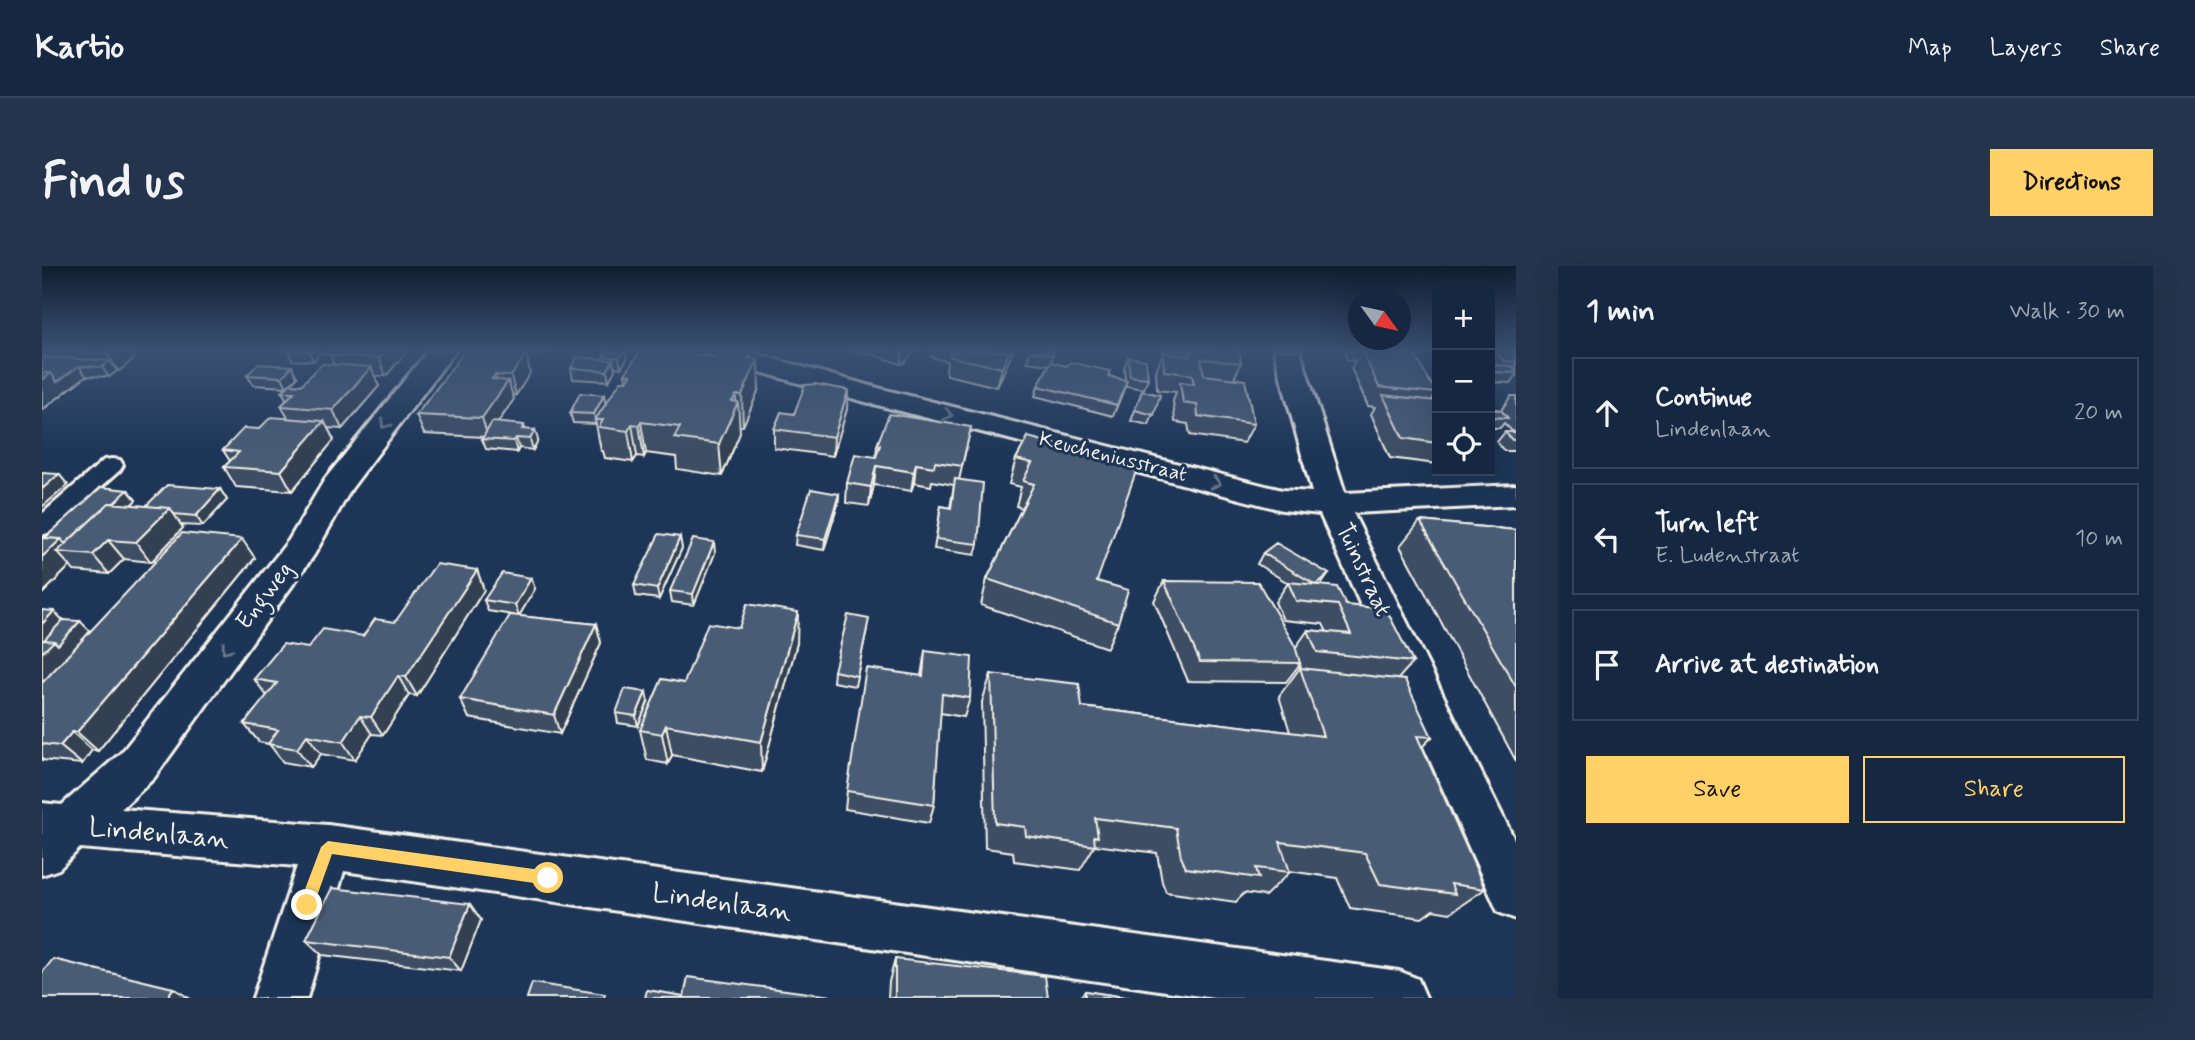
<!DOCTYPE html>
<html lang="en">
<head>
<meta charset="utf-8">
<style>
  body { margin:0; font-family:Mynerve,sans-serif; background:#23344c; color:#f1f3f6 }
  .controls { position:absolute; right:21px; top:21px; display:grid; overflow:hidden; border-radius:0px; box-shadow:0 7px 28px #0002 }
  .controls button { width:63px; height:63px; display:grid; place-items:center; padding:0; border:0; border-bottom:2px solid #35445a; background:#162841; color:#f1f3f6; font:35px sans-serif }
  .compass { position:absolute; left:1306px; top:21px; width:63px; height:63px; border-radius:50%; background:#162841; box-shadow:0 7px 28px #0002; rotate:123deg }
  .stop { position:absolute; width:21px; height:21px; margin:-16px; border:5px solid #ffd166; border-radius:50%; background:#fff }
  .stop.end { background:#ffd166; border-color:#fff; box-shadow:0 2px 7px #0008 }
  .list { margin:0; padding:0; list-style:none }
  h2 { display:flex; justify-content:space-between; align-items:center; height:91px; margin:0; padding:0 28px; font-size:30px }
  h2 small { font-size:23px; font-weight:400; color:#9ea6b1 }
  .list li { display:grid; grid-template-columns:46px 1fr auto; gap:21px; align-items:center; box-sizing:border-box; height:112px; margin:0 14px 14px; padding:0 14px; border:2px solid #35445a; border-radius:0px }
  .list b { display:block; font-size:26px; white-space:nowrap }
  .list p { margin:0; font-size:23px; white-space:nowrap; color:#9ea6b1 }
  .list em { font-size:23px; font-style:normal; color:#9ea6b1 }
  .actions { display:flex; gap:14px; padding:21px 28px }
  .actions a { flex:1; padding:16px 0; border:2px solid #ffd166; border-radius:0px; text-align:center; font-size:24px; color:#ffd166 }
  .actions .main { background:#ffd166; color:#111 }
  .icon { flex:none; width:38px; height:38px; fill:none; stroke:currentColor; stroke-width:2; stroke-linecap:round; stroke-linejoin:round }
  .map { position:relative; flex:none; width:1474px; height:732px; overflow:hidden; border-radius:0px }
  header { display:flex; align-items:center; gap:42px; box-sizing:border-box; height:98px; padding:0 35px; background:#162841; border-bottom:2px solid #35445a }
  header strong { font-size:33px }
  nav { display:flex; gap:38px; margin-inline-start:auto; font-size:24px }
  .intro { display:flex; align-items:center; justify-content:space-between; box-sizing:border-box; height:168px; padding:0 42px }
  h1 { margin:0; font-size:49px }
  .button { padding:18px 32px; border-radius:0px; background:#ffd166; color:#111; font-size:24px; font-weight:700 }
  main { display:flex; gap:42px; padding:0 42px }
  aside { flex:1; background:#162841; border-radius:0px; box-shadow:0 7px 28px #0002 }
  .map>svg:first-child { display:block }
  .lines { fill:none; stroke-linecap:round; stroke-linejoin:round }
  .service-casing { stroke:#f4f1e8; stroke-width:6 }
  .minor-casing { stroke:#f4f1e8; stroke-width:6 }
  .service { fill:#1d3557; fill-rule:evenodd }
  .minor { fill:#1d3557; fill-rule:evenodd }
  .wall { fill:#3e4e64; stroke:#f4f1e8; stroke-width:2 }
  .shaded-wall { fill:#324051; stroke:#f4f1e8; stroke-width:2 }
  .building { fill:#485b74; stroke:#f4f1e8; stroke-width:2 }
  .oneway { stroke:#68778a }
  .route { fill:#ffd166 }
  .labels { text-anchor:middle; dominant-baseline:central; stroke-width:6; stroke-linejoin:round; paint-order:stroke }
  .far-street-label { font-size:21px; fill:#f4f1e8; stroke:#1d3557 }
  .street-label { font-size:24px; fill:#f4f1e8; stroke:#1d3557 }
  .near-street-label { font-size:28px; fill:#f4f1e8; stroke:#1d3557 }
</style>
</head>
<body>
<header>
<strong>Kartio</strong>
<nav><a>Map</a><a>Layers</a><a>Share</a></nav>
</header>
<div class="intro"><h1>Find us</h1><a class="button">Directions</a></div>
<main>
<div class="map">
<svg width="1474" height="732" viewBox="0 0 1474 732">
  <rect width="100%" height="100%" fill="#1d3557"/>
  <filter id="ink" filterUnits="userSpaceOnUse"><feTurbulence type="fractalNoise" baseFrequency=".0143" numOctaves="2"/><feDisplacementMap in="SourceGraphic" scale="14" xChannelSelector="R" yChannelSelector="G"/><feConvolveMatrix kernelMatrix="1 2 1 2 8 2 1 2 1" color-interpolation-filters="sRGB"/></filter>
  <g filter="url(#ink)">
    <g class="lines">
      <defs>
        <path id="service" d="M70,193l8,1 3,5 -3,5 -70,62 -8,3v-21l62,-54z"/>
        <path id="minor" d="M386,85h27l-104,138 -37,66 -160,223 -33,31 207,16 1071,146 19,8 8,19h-212l-870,-127 -37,127h-54l44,-132 -217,-18 -21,21 -17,6v-72l20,2 60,-53 167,-212 36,-61z
          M662,85h42l132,37 404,102 30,2 -38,-141h26l45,142 171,-8v20l-163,8 163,330v76l-18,-7 -178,-398 -38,-4 -424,-110 -150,-43z"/>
      </defs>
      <!-- service casing -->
      <use href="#service" class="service-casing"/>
      <!-- minor casing -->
      <use href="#minor" class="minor-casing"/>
      <!-- service -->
      <use href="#service" class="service"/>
      <!-- minor -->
      <use href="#minor" class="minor"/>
    </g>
    <!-- wall -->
    <path class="wall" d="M0,85h86l6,8 -15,12h-2l-8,6 -23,-1 -44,34 4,-53z
      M246,85h119l-21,25h-11l4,10 -37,43 -14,-1 6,12 -42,51 -56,-4 -12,-20 6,-6 -7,-11 36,-21 29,-11 -7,-12 6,-6 -5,-8 4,-5 -33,-2 -6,-10 50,2 -7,7 11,1 33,-20 -4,-10 1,-1 -10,-1 -8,8 -21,-1z
      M441,85h66l-9,4 -14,-1 4,19 -14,22h-4l2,4 -16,24 26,2 1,4 13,11 -5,10 -14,-2 -2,4 -31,-3 -4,-10 2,-2 -60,-3 -8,-19z
      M565,85l20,8 -6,9 -6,-1v3l-6,11 -36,-2 -2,-11 33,-9 -1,-3z
      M808,85h64l-9,11 -4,2 -30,-10z
      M890,85h81l-16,36 -50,-12 -1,-5 1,-9 -16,-4z
      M988,85h24l-3,12 16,3 43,5 -1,5 16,4 -1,-13 4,-10 20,21 -4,11 -18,-3v-2l-13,32 -78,-20 3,-10 11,-21 -22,-3z
      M1119,85h78l2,12 -7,16 20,45 -10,19 -54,-8 -2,-11 -13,-2 -2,-21 3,-9 -19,-2 -1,-19 6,-16z
      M1302,85h64l-2,3 30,39 -4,7 5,1v63l-47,-6 -19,-44 4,-7 -7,-1 -17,-38 4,-7 -8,-1z
      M1448,85h26v25l-5,7 -21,-1v-17h2l-2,-2z
      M709,86v6l8,31 -16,37h-4l1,7 -18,43 -45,-7 -1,-12 -30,-4 -2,4 -7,-1 -4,6 -28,-4 -2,-7h-2l-5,-27 -23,-1 -3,-10 34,-18 1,9 21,-23 -1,-7 63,-20 28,3 9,-2z
      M806,124l-1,19 -14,47 -59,-8v-19l20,-15z
      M1100,125l18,4 -11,30 -18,-4z
      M1469,130h5v55h-12l-7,-9 8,-10h8l-9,-9 -4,5h-10v-19l11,1z
      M929,161l-12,53 19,64 -3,11 -41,-6 7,-43 9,2 4,-23 -22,-4 -1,5 -17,-3 -3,8 -37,-6 -5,21 -23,-3 1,-20 29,-26 1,-12z
      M986,171l69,144 21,42 -11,25 -126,-43 6,-26 35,-71 -6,-2 5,-19 -12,-3 7,-25z
      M178,223l7,11 -24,26 -22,-1 2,3 -32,34 -27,-3 -15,15 -35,-3 -4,-5 -28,28v-56h3l83,-48 8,10 -5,5 15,1z
      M797,228l-1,10 -14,46 -29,-5 1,-10z
      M1378,255l96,9v231l-116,-215z
      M640,282l-23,51 -23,-3 -2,-11z
      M673,287l-21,52 -22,-3 -2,-11z
      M1221,287l58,32 92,77 -15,17 34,58 -10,10 63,142 -35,24 -17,-3 -11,8 -72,-10 -13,-30 -48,-7 1,1 -25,24 -21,-3 -8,9 -70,-10 -4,-10 -5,-29 -62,-8 -15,25 -66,-9 -1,-9 -28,-4 -3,-146 9,-28 91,33 208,25 -11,-36 21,-28h1l-1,-4 -14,18 -98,-1 -34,-80 10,-20 132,66 12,-17 19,2 -4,-8 -40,-4 -8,-18 13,-19 -31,-19z
      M213,292l-157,193 -6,-1 -10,14 -40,-4v-150l48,21z
      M435,304l7,20 -67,106 -8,-1 -26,40 -11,-1 -17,26 -34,-6 -10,13 -28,-5 -14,-18 -10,-2 -15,-18 23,-28 -13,-17 54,-31 55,-12 32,-14z
      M489,312l4,11 -16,27 77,8 5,19 -41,91 -91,-16 -9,-19 53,-84 -25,-4 -4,-11z
      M825,363l-12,57 -22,-4 1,-11z
      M755,377l-35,129 -90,-17 -4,9 -21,-4 -7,-30 44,-47z
      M883,385l45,47 -6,19 -24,-4 -6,92 -5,18 -84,-14 2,-18 74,-115z
      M606,436l-10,24 -20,-3 -2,-10z
      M428,638l11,16 -20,51 -139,-16 -16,-15z
      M853,693l153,39h-160l1,-16z
      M1043,725l46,7h-52z"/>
    <!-- shaded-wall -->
    <path class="shaded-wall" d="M62,85h24l6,8 -15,12 -12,-18z
      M267,85h11l1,2 -8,8z
      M343,85h22l-21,25 -7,-18z
      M497,85h10l-9,4z
      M582,85h1l2,8 -6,9 -2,-10z
      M866,85h6l-9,11 -4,2 1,-10z
      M967,85h4l-16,36 5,-19z
      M709,86v22l7,-15 1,30 -16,37 -1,-31 6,-37z
      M484,88l4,19 -14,22 -5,-19z
      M571,94l2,10 -6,11 -2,-10z
      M68,95l7,10 -8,6 -7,-10z
      M37,100l7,10 -44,34v-30l9,-7z
      M250,100l5,11 -10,10 -5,-10z
      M329,101l8,19 -37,43 -9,-19z
      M453,109l5,18 8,-12 6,18 -26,38 -6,-19 10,-39z
      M806,124l-1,19 -14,47 1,-19z
      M562,129l2,11 -11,14 1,5 -2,-11z
      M694,129v12l2,-5 2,31 -18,43 -3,-32 13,-43z
      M282,155l10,19 -42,51 -11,-20z
      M599,156l5,31 -2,4 -5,-32z
      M590,158l5,32 -4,6 -5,-31z
      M493,164l3,10 -5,10 -3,-11z
      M474,172l3,10 -2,4 -3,-11z
      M874,198l-2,19 -3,8 3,-19z
      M834,200l-2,19 -5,21 2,-19z
      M17,208l9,11 -26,22v-18z
      M178,223l7,11 -24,26 -7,-10z
      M86,224l8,10 -55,54 -24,-2 13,14 -28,28v-37l19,-18z
      M797,228l-1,10 -14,46 1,-11z
      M128,242l13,20 -32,34 -15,-20z
      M638,271l2,11 -23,51 -2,-10z
      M200,273l13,19 -157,193 -21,-19z
      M66,274l16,19 -15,15 -16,-19z
      M672,276l1,11 -21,52 -1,-11z
      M435,304l7,20 -67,106 -11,-19z
      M1287,308l-8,11h-5z
      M489,312l4,11 -16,27 -4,-11z
      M12,345l18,19 8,-9 10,10 -48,63v-70z
      M756,346l-1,31 -35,129 -1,-30z
      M554,358l5,19 -41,91 -6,-19z
      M356,410l11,19 -26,40 -12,-18z
      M604,426l2,10 -10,24 -2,-10z
      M318,450l12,18 -17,26 -12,-18z
      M624,459l6,30 -4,9 -6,-30z
      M30,466l20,18 -10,14 -22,-18z
      M265,469l14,19 -10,13 -14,-18z
      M428,638l11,16 -20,51 -12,-14z
      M131,722l16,10h-22z"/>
    <!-- building -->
    <path class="building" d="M34,85h33l-2,2z
      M292,85h51l-6,7 -49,-3z
      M423,85l61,3 -15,22 -16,-1 -3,4 16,2 -26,37 -66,-3z
      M565,85h17l-5,7 -16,-2z
      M598,85h43l-1,2 34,4 2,-3 7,1 2,-4h11l13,1 -3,6 10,1 -16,36h-6l-4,6 6,1 -19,42 -45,-6 6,-11 -39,-5 -2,3 -7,-1 -4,7 -29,-4 4,-7h-8l26,-39h6l4,-6 -6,-1z
      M851,85h15l-6,3z
      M907,85h60l-7,17 -52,-11z
      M988,85h24l-1,4z
      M1147,85h50l2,12 -40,-4 3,16 41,5 9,44 -56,-8 -1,-11 -14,-2 -3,-21 14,2 -2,-9 -28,-4 -1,-18 27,3z
      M1320,85h11l42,4 21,38 -57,-6z
      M1453,85h21v11l-12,-1z
      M4,91l64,4 -8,6 -23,-1 -22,16 -6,-9h-9v-13z
      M535,91l36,3 -6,11 -36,-3z
      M1086,91l18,3 2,18 -18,-2z
      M1009,96l16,4 3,-4 40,9 -2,5 19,5 -10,24 -79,-19z
      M216,98l34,2 -10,11 -35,-2z
      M280,98l49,3 -38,43 -52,-4 13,-14h-12l8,-8 11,1z
      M1448,99l22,1 4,4v3l-26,-1z
      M0,107h9l-9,7z
      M773,118l33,6 -14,47 -60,-8 7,-17 13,2 11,-29z
      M1100,125l18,4 -6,20 -19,-5z
      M538,127l24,2 -10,19 -24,-1z
      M1341,129l54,6v42l-34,-5z
      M1448,143l11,1 7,8 -17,-1 -1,-1z
      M847,148l82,13 -9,39 -27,-4 -1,5 -18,-3 -2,8 -38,-6 -5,21 -24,-4 8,-29 21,3 4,-12h-3z
      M229,151l53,4 -43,50 -57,-4 15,-15 -16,-2 21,-22 15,1z
      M450,156l32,3 -2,4 13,1 -5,9 -14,-1 -2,3 -32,-2z
      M1463,166h11v8h-4z
      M986,171l110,29 -41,115 31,9 -10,33 -131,-44 47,-95 -11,-3 9,-18 -16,-4z
      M0,207l17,1 -17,15z
      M913,213l28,4 -5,61 -42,-5 5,-33 10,2z
      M125,219l53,4 -24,27 -22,-2 -4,-6 -24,-2z
      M59,221l27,3 -14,13h-5l-44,41 -4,-5 -16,-1z
      M769,223l28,5 -14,45 -29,-4z
      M67,237l61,5 -34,34 -28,-2 -15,15 -36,-3z
      M1378,255l96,9v157z
      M140,267l60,6 -165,193h-5l-12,14 -18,-2v-61z
      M617,268l21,3 -23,52 -23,-4z
      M0,272l19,1 -19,18z
      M651,273l21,3 -21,52 -23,-3z
      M1234,277l53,31 -13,11 -53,-32z
      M394,298l41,6 -71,107 -8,-1 -27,41 -11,-1 -17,26 -36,-7 -10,14 -29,-5 10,-14 -34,-6 33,-41 -23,-4 29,-35 25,4 15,-19 40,7 12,-17 20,3z
      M460,307l29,5 -16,27 -31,-5z
      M1122,315l94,1 37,64 5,17 -100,-1z
      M1246,316l49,5 9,18 40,4 27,53 -96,-10 -9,-22 43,4 -13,-29 -42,-4z
      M705,338l51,8 -37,130 -95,-17 -4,9 -22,-4 22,-51 22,4 24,-60 31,5z
      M0,344l12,1 -12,13z
      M468,349l86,9 -42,91 -94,-16z
      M806,349l21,4 -12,57 -23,-5z
      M21,354l17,1 -22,24 -4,-4 -10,-1z
      M0,374l12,1 -12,12z
      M883,385l47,6 -2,41 -28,-4 -8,111 -87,-14 19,-123 57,8z
      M1258,402l105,12 27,57 -15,-1 68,153 -34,-5 4,10 -75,-10 -15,-31 -85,-11 10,30 -34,-4 3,10 -73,-10 -5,-11 -5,-29 -81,-10 3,19 -4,-1 1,10 -69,-10 -1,-9 -30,-4 -4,-149 88,10 3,23 241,29z
      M583,423l21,3 -10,24 -20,-3z
      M290,622l138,16 -21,53 -143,-17z
      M11,693l120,29 -6,10h-125v-25z
      M853,693l150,17 3,22h-153z
      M646,711l142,19v2h-185l2,-8 37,6z
      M490,717l73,11 -1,4h-77z
      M1043,725l46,7h-46z"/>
    <!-- one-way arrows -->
    <defs><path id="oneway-chevron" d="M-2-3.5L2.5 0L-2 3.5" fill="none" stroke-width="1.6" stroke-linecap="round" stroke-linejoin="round" transform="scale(1.75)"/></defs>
    <g class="oneway">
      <use href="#oneway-chevron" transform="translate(906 149) rotate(14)"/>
      <use href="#oneway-chevron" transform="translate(343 158) rotate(128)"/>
      <use href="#oneway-chevron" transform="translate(1174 217) rotate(14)"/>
      <use href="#oneway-chevron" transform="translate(184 383) rotate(127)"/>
    </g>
  </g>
  <!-- sky -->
  <linearGradient id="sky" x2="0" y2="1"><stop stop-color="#101d30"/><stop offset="0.45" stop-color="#3a5174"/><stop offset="1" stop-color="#3a5174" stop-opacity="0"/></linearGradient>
  <rect width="1474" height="187" fill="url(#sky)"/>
  <!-- route -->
  <path class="route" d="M286,575l220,30 7,7 -7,7 -216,-31 -20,56 -5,2 -6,-2 -2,-5 22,-58z"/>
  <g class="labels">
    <!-- far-street labels -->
    <g class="far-street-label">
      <text transform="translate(1071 191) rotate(14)">Keucheniusstraat</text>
    </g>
    <!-- street labels -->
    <g class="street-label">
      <text transform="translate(1321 304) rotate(65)">Tuinstraat</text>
      <text transform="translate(223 330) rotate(-53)">Engweg</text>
    </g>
    <!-- near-street labels -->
    <g class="near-street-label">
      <text transform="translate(117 568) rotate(5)">Lindenlaan</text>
      <text transform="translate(680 637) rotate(8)">Lindenlaan</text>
    </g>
  </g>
</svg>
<div class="controls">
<button>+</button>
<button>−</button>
<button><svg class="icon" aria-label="locate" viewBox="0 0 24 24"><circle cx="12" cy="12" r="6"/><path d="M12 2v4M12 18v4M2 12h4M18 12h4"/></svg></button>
</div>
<svg class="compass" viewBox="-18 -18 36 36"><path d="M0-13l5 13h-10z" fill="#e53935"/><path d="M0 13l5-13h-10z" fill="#9ea6b1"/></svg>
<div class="stop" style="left:506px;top:612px"></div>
<div class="stop end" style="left:265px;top:639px"></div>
</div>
<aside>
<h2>1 min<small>Walk · 30 m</small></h2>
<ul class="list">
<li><svg class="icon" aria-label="ahead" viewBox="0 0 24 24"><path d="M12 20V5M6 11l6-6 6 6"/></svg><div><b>Continue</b><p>Lindenlaan</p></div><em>20 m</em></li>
<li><svg class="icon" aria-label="left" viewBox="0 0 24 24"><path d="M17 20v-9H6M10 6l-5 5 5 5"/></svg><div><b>Turn left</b><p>E. Ludenstraat</p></div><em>10 m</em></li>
<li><svg class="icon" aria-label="arrive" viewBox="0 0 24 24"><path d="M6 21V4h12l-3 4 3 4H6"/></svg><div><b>Arrive at destination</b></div></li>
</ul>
<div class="actions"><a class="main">Save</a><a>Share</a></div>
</aside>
</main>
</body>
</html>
